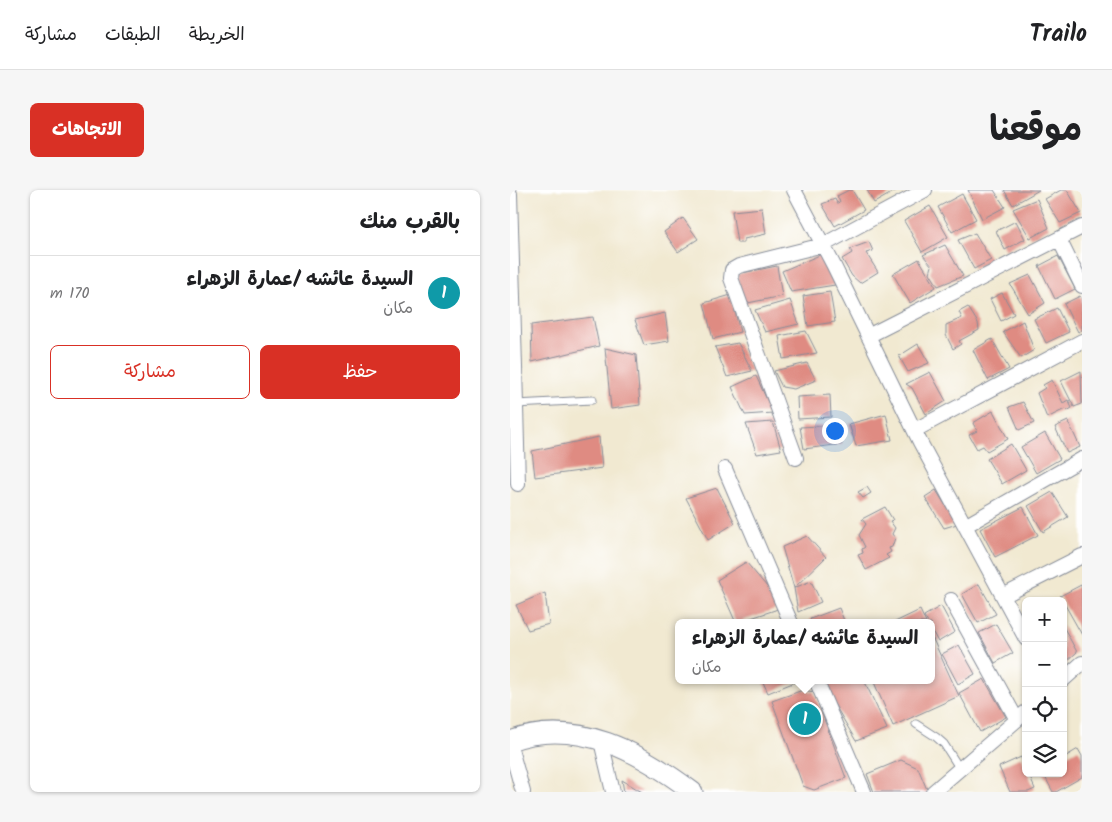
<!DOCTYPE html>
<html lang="ar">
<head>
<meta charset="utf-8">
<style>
  body { margin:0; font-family:Kalam,"Playpen Sans Arabic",sans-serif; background:#f6f6f6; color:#202124; direction:rtl }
  .controls { position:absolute; right:15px; bottom:15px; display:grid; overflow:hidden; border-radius:8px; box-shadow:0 1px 4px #0004 }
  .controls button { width:45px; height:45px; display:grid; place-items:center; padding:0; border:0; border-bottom:1px solid #e0e0e0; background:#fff; color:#202124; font:25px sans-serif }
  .you { position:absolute; left:324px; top:240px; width:18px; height:18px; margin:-12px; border:4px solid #fff; border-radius:50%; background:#1a73e8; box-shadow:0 0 0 8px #1a73e833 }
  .badge { display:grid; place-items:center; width:32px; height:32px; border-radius:50%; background:#d93025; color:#fff; font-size:16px; font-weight:700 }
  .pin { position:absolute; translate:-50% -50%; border:2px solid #fff; box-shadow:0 1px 5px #0006 }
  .popup { position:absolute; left:165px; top:429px; width:260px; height:65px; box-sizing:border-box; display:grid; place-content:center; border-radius:8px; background:#fff; filter:drop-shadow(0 1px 4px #0005); font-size:16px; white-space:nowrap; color:#757577 }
  .popup b { font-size:19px; color:#202124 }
  .popup::after { content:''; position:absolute; left:50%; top:100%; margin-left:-10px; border:10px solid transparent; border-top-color:#fff }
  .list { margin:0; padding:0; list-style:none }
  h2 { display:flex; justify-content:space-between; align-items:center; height:65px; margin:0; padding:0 20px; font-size:21px }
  h2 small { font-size:16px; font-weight:400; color:#757577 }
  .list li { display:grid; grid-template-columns:32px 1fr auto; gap:15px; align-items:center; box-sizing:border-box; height:75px; padding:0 20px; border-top:1px solid #e0e0e0 }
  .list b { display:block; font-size:19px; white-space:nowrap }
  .list p { margin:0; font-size:16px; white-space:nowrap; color:#757577 }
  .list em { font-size:16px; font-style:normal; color:#757577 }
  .actions { display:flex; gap:10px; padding:15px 20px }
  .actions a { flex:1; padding:11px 0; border:1px solid #d93025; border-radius:8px; text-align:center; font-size:18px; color:#d93025 }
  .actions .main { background:#d93025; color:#fff }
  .icon { flex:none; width:28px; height:28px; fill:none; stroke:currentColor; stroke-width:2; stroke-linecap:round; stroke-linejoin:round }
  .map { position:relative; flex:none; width:572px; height:602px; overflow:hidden; direction:ltr; border-radius:8px }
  header { display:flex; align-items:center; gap:30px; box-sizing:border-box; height:70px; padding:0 25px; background:#fff; border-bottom:1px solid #e0e0e0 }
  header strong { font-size:24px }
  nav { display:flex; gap:28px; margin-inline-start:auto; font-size:18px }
  .intro { display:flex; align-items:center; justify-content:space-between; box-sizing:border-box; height:120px; padding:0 30px }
  h1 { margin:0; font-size:35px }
  .button { padding:12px 22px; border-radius:8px; background:#d93025; color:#fff; font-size:18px; font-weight:700 }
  main { display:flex; gap:30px; padding:0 30px }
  aside { flex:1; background:#fff; border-radius:8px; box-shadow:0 1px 4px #0004 }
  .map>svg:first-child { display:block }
  .building { fill:#df8b82 }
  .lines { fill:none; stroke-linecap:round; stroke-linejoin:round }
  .service-casing { stroke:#868c98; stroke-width:9 }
  .minor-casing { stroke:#868c98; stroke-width:16 }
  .secondary-casing { stroke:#868c98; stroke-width:21 }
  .service { stroke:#fff; stroke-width:7 }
  .minor { stroke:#fff; stroke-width:14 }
  .secondary { stroke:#fff; stroke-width:19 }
</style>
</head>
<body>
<header>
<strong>Trailo</strong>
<nav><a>الخريطة</a><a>الطبقات</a><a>مشاركة</a></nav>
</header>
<div class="intro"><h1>موقعنا</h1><a class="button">الاتجاهات</a></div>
<main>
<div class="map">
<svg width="572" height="602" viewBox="0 0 572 602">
  <rect width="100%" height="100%" fill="#fff"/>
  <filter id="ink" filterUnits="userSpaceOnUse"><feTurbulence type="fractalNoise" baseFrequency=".02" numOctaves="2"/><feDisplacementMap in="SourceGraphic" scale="10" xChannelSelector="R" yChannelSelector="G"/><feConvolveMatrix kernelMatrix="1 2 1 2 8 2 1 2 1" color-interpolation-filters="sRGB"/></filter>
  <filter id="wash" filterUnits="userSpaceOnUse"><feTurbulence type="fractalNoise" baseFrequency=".0096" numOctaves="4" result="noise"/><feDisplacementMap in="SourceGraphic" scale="20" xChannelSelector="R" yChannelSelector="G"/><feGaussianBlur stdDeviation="1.12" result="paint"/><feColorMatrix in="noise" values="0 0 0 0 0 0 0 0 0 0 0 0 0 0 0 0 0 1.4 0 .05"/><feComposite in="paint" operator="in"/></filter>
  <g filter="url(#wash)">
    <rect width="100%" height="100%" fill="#f1e9d1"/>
    <g id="blocks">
      <!-- building -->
      <path class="building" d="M339,0h3l12,20 -29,16 -13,-22 13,-5 2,4 3,-1 -3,-6z
        M357,0h30l-23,13z
        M458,0h26l11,17 -23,12z
        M494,0h35l-26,15z
        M551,0h6l14,23 -21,10 -15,-24z
        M452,4l14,25 -24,13 -14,-25z
        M527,9l12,29 -19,10 -17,-29z
        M420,16l18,31 -26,15 -18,-31z
        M252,18l4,26 -22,5v4h-7l-5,-32z
        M173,28l15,21 -20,13 -14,-20z
        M506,31l9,18 -20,11 -9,-19z
        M465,43l16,27 -17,9 -16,-29z
        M359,52l4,9 -7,2 12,19 -18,11 -8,-7 -10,-17 10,-6 -2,-4z
        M435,55l18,31 -25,10 -8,-13 2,-7 -9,-11z
        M312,64l13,31 -44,7 -9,-21z
        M548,66l17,33 -20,10 -16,-33z
        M409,69l17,28 -26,16 -17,-29z
        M267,76l5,30 -39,8 -6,-30z
        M520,85l15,28 -17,11 -18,-30z
        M320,102l5,30 -27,4 -5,-30z
        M492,103l12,21 -13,7 -11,-22z
        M221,105l9,37 -27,7 -9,-36z
        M570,106l2,4v30l-4,2 -14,-28z
        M280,110l9,24 -34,8 -10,-22z
        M458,117l10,16 1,7 -20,11 2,3 -8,5 -7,-14v-10l16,-7 -3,-6z
        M547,118l12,24 -23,11 -12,-24z
        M155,123l4,28 -25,4 -9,-25z
        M83,127l6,29 -67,16 -1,-37z
        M513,131l11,29 -13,8 -18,-26z
        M296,141l11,22 -34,6 -4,-23z
        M482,149l17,30 -21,11 -15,-30z
        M228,153l14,28 -25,6 -12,-30z
        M408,154l11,19 -21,9 -9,-16z
        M95,158l31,7 4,50 -29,4z
        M297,173l9,17 -22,9 -12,-2 -8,-16z
        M571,181l1,33 -8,3 -13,-26z
        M420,182l16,29 -20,13 -14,-26 -6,-4z
        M246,186l17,37 -28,2 -13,-28z
        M542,190l11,23 5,-3 4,8 -5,3 -2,-2 -18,9 -10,-25 8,-5 -2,-3z
        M320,205l1,22 -33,2 -1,-22z
        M513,212l11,21 -15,7 -10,-23z
        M483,221l15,28 -21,12 -4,-5 -6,3 -8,-14 8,-4 -4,-8z
        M376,224l6,26 -36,6 -7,-22z
        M558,231l12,26 -13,6 -12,-26z
        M263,232l8,28 -24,4 -11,-30z
        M329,235l3,19 -38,5 -4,-22z
        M535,243l15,26 -24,14 -15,-26z
        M89,247l3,31 -67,9 -3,-26z
        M501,254l15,26 -24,14 -15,-25z
        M357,297l4,6 -8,5 -5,-6z
        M207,298l18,35 -27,17 -22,-42z
        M426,300l21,34 -13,4 -19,-31z
        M542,302l16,25 -25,15 -15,-26z
        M375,317l8,13 -3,1 5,7 -3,6 3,4 -3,9 -3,1 2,4 -5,3 3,3 -23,12 -8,-15 5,-2 -1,-4 3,-2 -6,-12 7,-11 -4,-5z
        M513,317l15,28 -43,22 -15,-28z
        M297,346l19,21 -32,31 17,-7 10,21 -23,10 -4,-24 -12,-41z
        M236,372l38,45 -48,16 -19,-43z
        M469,394l17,30 -18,9 -16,-29z
        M571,395l1,1v49l-22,-39z
        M35,403l4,31 -21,6 -12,-25z
        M431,416l14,26 -17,10 -7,-13v-6h-3l-4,-7z
        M329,418l6,15h-34l-1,-4z
        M410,420l6,13h-33z
        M486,434l17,29 -18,10 -16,-30z
        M553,436l14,26 -14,13z
        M421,445l28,61 -66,30 -20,-46h58z
        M449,455l16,29 -17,10 -16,-30z
        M474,489l22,38 -26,15 -21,-39z
        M252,490h38l-32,13z
        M318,490h36l23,49 -31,12 -34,-58z
        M293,500l11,2 32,86 -32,12 -11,-4 -31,-85z
        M568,559l4,7v21l-26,15h-3l-10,-19h20v-15z
        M511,567l5,10v6h2l7,16 -7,3h-18l-11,-25z
        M391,570l17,8 10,24h-54l-7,-18z
        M112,590l20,12h-18z"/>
    </g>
  </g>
  <g filter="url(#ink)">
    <use href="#blocks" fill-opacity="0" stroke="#868c98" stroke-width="1"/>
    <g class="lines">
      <defs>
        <path id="service" d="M6,214l76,-4
          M406,534l20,13 8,7 16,25"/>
        <path id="minor" d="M284,0l39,74 87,178 106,197
          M0,4l5,173
          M549,49l23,47
          M358,146l214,-109
          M0,177h5l3,117
          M405,240l167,-89
          M286,268l-65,-180 1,-8 7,-4 84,-21 102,-55
          M215,279l66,154
          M455,336l117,-67
          M493,406l79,-40
          M441,410l66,120
          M306,490l48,112
          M553,490l19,-17
          M91,551l12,51
          M0,556l13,46
          M423,602l93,-80"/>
        <path id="secondary" d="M0,551c67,-25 131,12 183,51"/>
      </defs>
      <!-- service casing -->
      <use href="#service" class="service-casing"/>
      <!-- minor casing -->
      <use href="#minor" class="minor-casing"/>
      <!-- secondary casing -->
      <use href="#secondary" class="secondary-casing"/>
      <!-- service -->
      <use href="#service" class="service"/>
      <!-- minor -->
      <use href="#minor" class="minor"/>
      <!-- secondary -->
      <use href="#secondary" class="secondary"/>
    </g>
  </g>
</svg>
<div class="controls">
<button>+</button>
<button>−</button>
<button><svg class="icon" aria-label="locate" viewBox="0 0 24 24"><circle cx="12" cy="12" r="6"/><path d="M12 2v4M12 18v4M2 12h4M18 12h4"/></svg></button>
<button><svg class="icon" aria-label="layers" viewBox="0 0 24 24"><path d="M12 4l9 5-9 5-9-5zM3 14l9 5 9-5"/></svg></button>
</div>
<div class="you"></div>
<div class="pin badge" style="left:295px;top:529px;background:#0f9aa8">1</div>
<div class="popup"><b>السيدة عائشه /عمارة الزهراء</b>مكان</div>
</div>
<aside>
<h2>بالقرب منك<small></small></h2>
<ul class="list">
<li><span class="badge" style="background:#0f9aa8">1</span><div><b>السيدة عائشه /عمارة الزهراء</b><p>مكان</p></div><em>170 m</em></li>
</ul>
<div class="actions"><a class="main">حفظ</a><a>مشاركة</a></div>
</aside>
</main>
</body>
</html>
